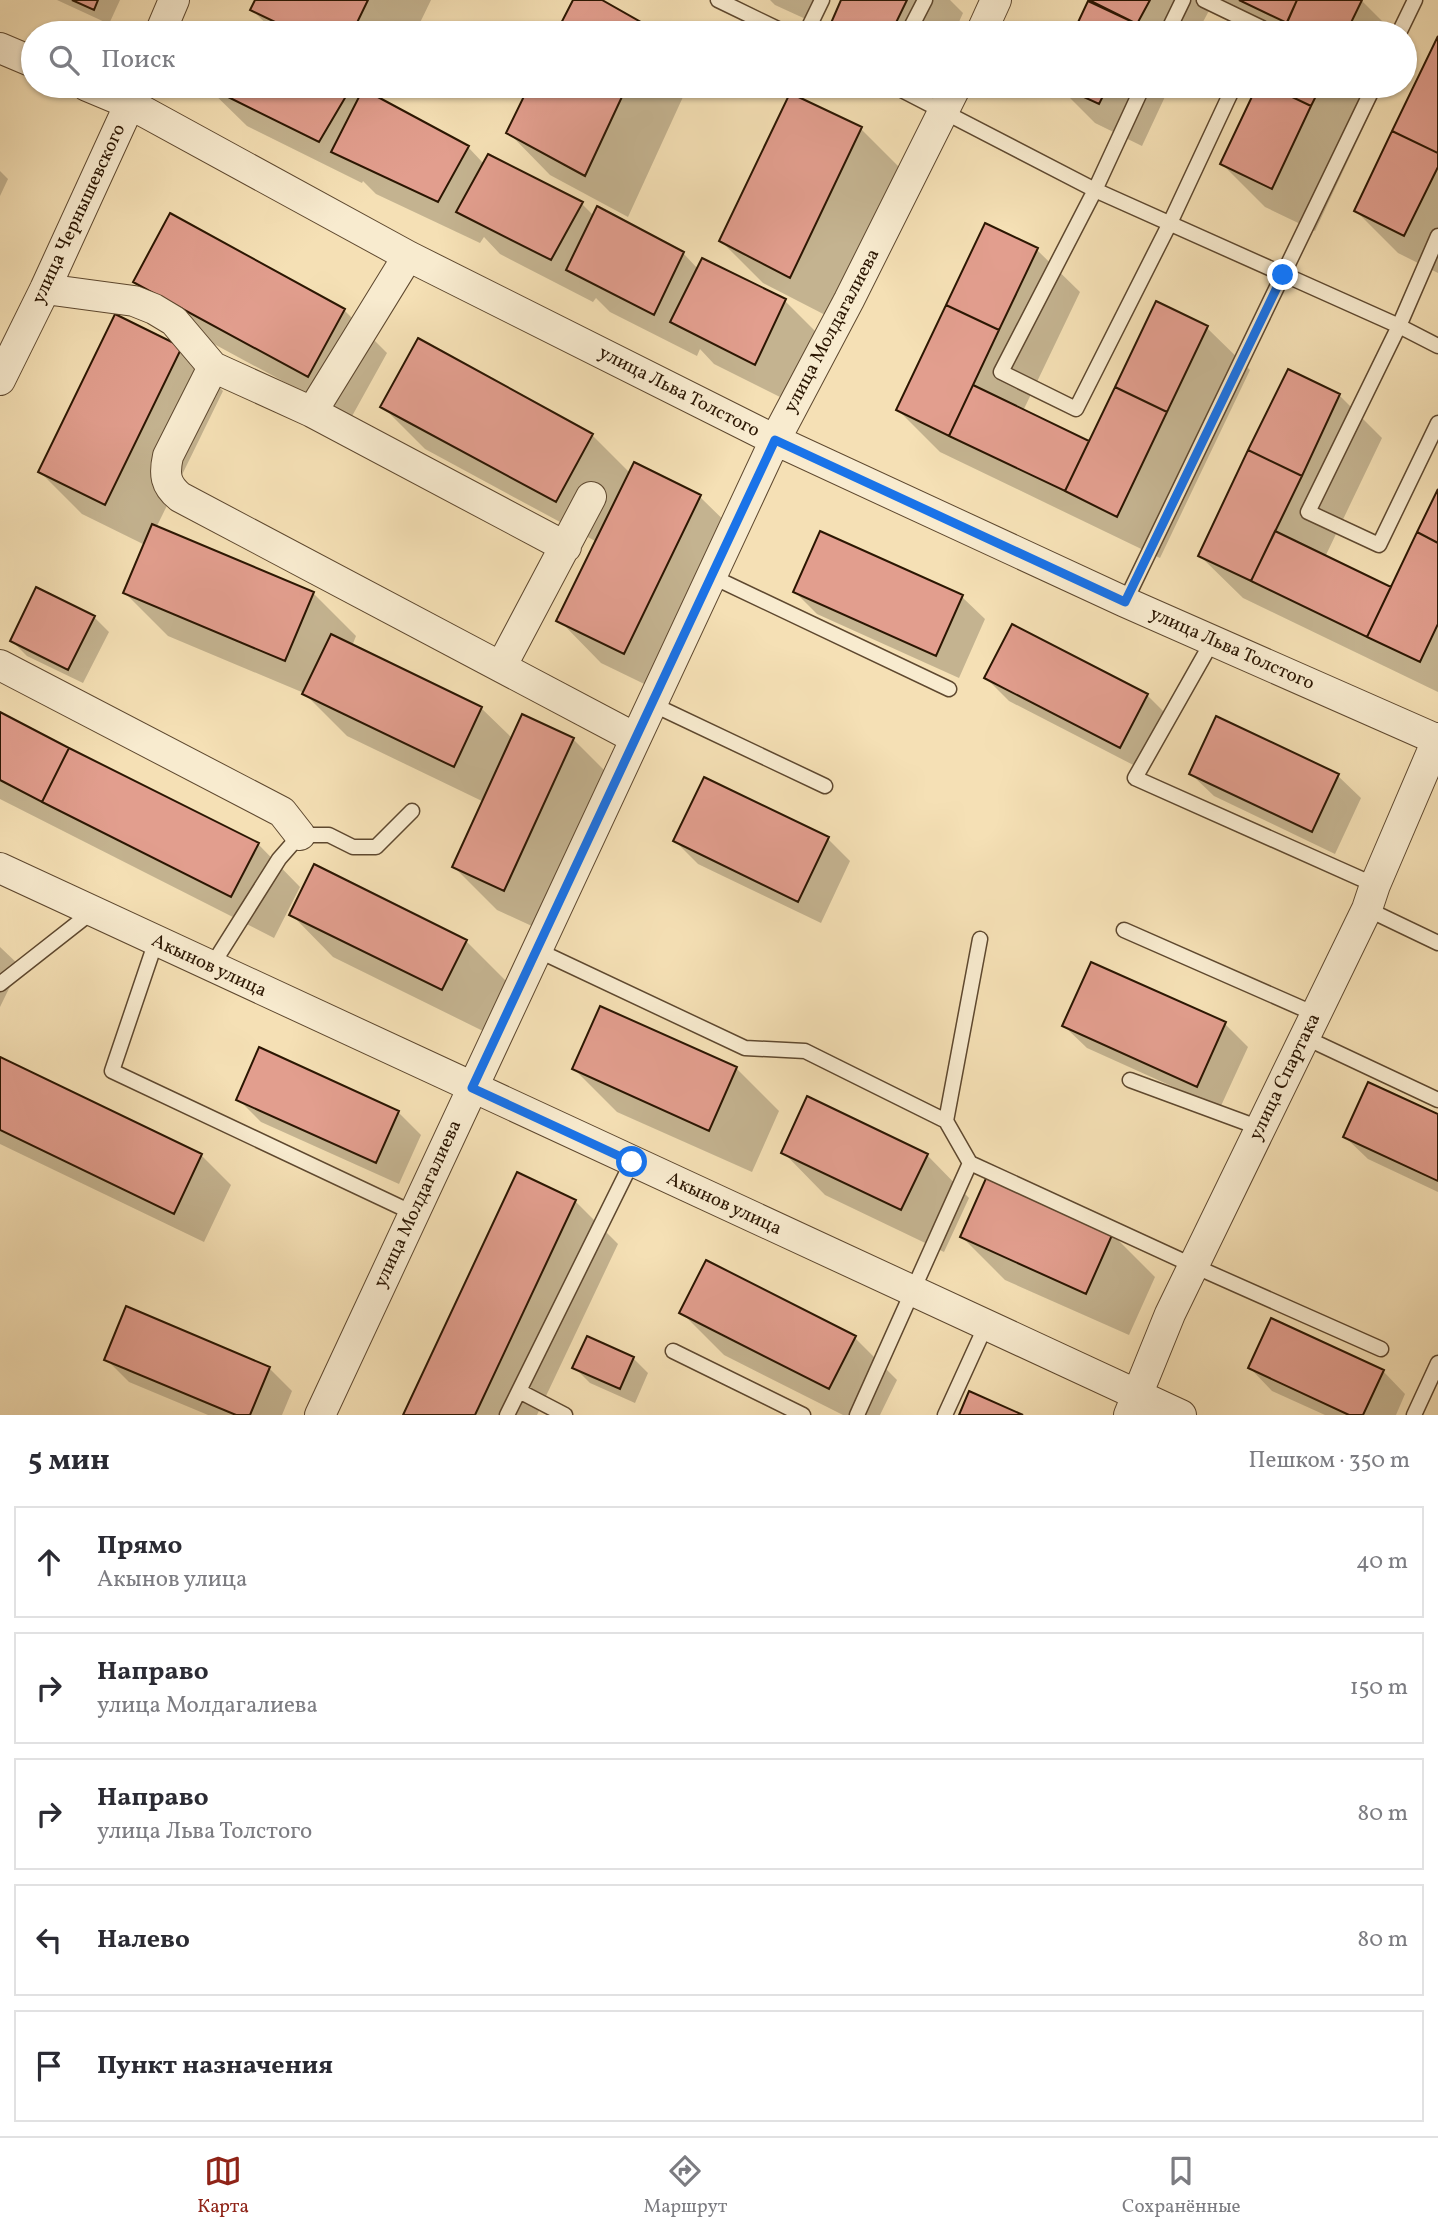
<!DOCTYPE html>
<html lang="ru">
<head>
<meta charset="utf-8">
<style>
  body { margin:0; font-family:Vollkorn,serif; background:#f2f2f3; color:#2b2b33 }
  .stop { position:absolute; width:21px; height:21px; margin:-16px; border:5px solid #1a73e8; border-radius:50%; background:#fff }
  .stop.end { background:#1a73e8; border-color:#fff; box-shadow:0 2px 7px #0008 }
  .list { margin:0; padding:0; list-style:none }
  h2 { display:flex; justify-content:space-between; align-items:center; height:91px; margin:0; padding:0 28px; font-size:30px }
  h2 small { font-size:23px; font-weight:400; color:#7c7c81 }
  .list li { display:grid; grid-template-columns:46px 1fr auto; gap:21px; align-items:center; box-sizing:border-box; height:112px; margin:0 14px 14px; padding:0 14px; border:2px solid #e1e1e2; border-radius:0px }
  .list b { display:block; font-size:26px; white-space:nowrap }
  .list p { margin:0; font-size:23px; white-space:nowrap; color:#7c7c81 }
  .list em { font-size:23px; font-style:normal; color:#7c7c81 }
  .icon { flex:none; width:38px; height:38px; fill:none; stroke:currentColor; stroke-width:2; stroke-linecap:round; stroke-linejoin:round }
  .map { position:relative; flex:none; width:1438px; height:1415px; overflow:hidden }
  .search { position:absolute; background:#fff; box-shadow:0 2px 5px #0004; left:21px; right:21px; top:21px; height:77px; display:flex; align-items:center; gap:18px; box-sizing:border-box; padding:0 24px; border-radius:38px; color:#7c7c81; font-size:26px }
  .sheet { height:721px; background:#fff }
  nav { display:flex; justify-content:space-around; align-items:center; box-sizing:border-box; height:98px; border-top:2px solid #e1e1e2; background:#fff; font-size:19px; color:#7c7c81 }
  nav a { display:grid; justify-items:center; gap:4px }
  nav .on { color:#8f2418 }
  .map>svg:first-child { display:block }
  .shadow { fill:#0003 }
  .building { fill:#e29e8e; stroke:#2b1602; stroke-width:2 }
  .lines { fill:none; stroke-linecap:round; stroke-linejoin:round }
  .lane-casing { stroke:#5e482f; stroke-width:17 }
  .street-casing { stroke:#5e482f; stroke-width:32 }
  .lane { stroke:#f8ebcf; stroke-width:14 }
  .street { stroke:#f8ebcf; stroke-width:30 }
  .route { stroke:#1a73e8; stroke-width:9 }
  .labels { text-anchor:middle; dominant-baseline:central; stroke-width:5; stroke-linejoin:round; paint-order:stroke }
  .street-label { font-size:19px; fill:#2b1602; stroke:#f8ebcf }
</style>
</head>
<body>
<div class="map">
<svg width="1438" height="1415" viewBox="0 0 1438 1415">
  <rect width="100%" height="100%" fill="#f5e0b5"/>
  <filter id="stains"><feTurbulence type="fractalNoise" baseFrequency=".00286" numOctaves="4"/><feColorMatrix values="0 0 0 0 .2 0 0 0 0 .09 0 0 0 0 .02 0 0 0 .5 -.17"/></filter>
  <radialGradient id="worn" r=".72"><stop offset=".6" stop-color="#630" stop-opacity="0"/><stop offset="1" stop-color="#630" stop-opacity=".3"/></radialGradient>
  <!-- shadow -->
  <path class="shadow" d="M57,0h63l-11,24z
    M257,0h174l-16,33h-139l-24,-23z
    M575,0h23l57,33h-97z
    M770,0h51l-11,21 -35,-16z
    M843,0h107l13,13 -9,20h-110l-11,-11z
    M1090,0h271l33,33h-129l-54,-26 -14,26h-123z
    M237,27l12,6h-16z
    M1438,40v233l-40,-20 -42,-42z
    M206,86h146l9,9 107,52 16,17 97,39 13,13 89,37 15,16 87,32 42,42 -29,63 -84,-42 -14,-15 -3,7 -87,-44 -14,-14 -3,4 -93,-48 -16,-17 -4,6 -104,-49 -13,-13 -1,2 -115,-57z
    M364,86h26l-5,10z
    M531,86h157l-60,131 -78,-42 -42,-43z
    M1058,86h112l-28,60 -47,-23z
    M1259,86h124l-68,145 -50,-24 -43,-43z
    M861,129l42,42 -70,148 -70,-36 -42,-42z
    M0,171l8,8 -8,17z
    M1037,250l43,42 -57,119 67,33 67,-141 50,25 43,42 -90,188 -220,-106 -42,-42z
    M135,281l209,29 43,43 -36,65 -174,-94z
    M181,348l42,43 -67,137 157,65 43,43 -4,10 129,62 32,31h60l43,43 -69,151 -50,-23 -43,-43 30,-65 -137,-66 -43,-43 -136,-57 -43,-43 20,-48 -63,-31 -42,-42z
    M1288,371l51,24 43,43 -57,119 67,32 46,-96v199l-195,-94 -43,-42z
    M383,407l209,28 38,38 5,-8 65,32 43,42 -76,156 -66,-32 -42,-43 38,-78 -172,-93z
    M795,592l167,5 23,22 -26,59 -142,-64z
    M94,617l15,15 -26,51 -56,-27 -15,-15z
    M986,678l161,17 23,23 -27,52 -134,-69z
    M0,713l258,131 42,43 -26,51 -274,-139z
    M1191,774l147,2 23,22 -26,56 -121,-58z
    M828,839l22,22 -29,62 -123,-59 -23,-23z
    M291,914l175,27 43,43 -24,48 -152,-75z
    M0,947l20,19 -20,41z
    M1225,1024l23,23 -28,61 -133,-60 -23,-22z
    M0,1059l201,96 30,30 -27,57 -204,-98z
    M736,1068l43,43 -27,61 -135,-60 -43,-43z
    M238,1099l160,13 23,23 -22,49 -138,-62z
    M1438,1116v76l-70,-33 -23,-22z
    M783,1152l144,3 42,43 -25,54 -119,-57z
    M518,1174l57,27 43,43 -81,171h-132z
    M1112,1234l43,43 -26,58 -124,-55 -43,-43z
    M681,1312l174,26 42,42 -17,35h-37l-119,-60z
    M633,1358l15,15 -13,30 -45,-20 -15,-15z
    M106,1359l163,9 23,23 -10,24h-74l-79,-33z
    M1250,1368l133,3 22,23 -9,21h-71l-53,-24z"/>
  <!-- building -->
  <path class="building" d="M72,0h26l-4,10z
    M255,0h113l-16,33h-54l-48,-23z
    M573,0h29l51,29 -2,4h-95z
    M841,0h66l-16,33h-38l-22,-10z
    M1089,0h61l-13,24z
    M1239,0h58l-10,23z
    M1297,0h65l-16,33h-64z
    M1088,1l49,23 -4,9h-60z
    M1438,36v117l-46,-22z
    M206,86h146l-33,56z
    M529,86h98l-42,90 -79,-43z
    M1060,86h48l-9,18z
    M1257,86h12l42,20 -39,83 -52,-25z
    M1269,86h52l-10,20z
    M363,89l106,57 -31,56 -107,-50z
    M790,93l72,34 -72,151 -71,-37z
    M1392,131l46,22v14l-34,69 -50,-25z
    M488,154l95,48 -32,58 -95,-48z
    M597,206l87,46 -30,63 -88,-45z
    M170,213l175,96 -37,68 -175,-95z
    M985,223l53,25 -39,82 -53,-25z
    M702,258l84,41 -31,66 -85,-43z
    M1156,301l52,25 -41,86 -52,-25z
    M946,305l53,25 -50,106 -53,-26z
    M115,314l67,33 -77,158 -67,-33z
    M418,338l175,96 -37,68 -176,-95z
    M1288,369l52,25 -38,82 -54,-26z
    M973,385l116,56 -24,50 -116,-55z
    M1115,387l52,25 -50,105 -52,-26z
    M1248,450l54,26 -51,105 -53,-25z
    M634,462l67,33 -77,159 -68,-33z
    M1438,489v54l-21,-11z
    M152,524l162,68 -29,69 -162,-68z
    M820,531l143,64 -27,61 -143,-64z
    M1275,531l116,56 -24,50 -116,-56z
    M1417,532l21,11v81l-18,38 -53,-25z
    M36,587l59,29 -27,54 -58,-29z
    M1012,624l136,70 -28,54 -136,-70z
    M331,634l151,73 -28,60 -152,-73z
    M0,712l69,36 -27,54 -42,-22z
    M522,714l52,24 -70,153 -52,-24z
    M1216,716l123,58 -27,58 -123,-58z
    M69,748l190,95 -28,54 -189,-95z
    M704,777l125,60 -31,65 -125,-61z
    M314,864l153,76 -25,50 -153,-75z
    M1091,962l135,60 -29,65 -135,-61z
    M600,1006l137,61 -28,64 -137,-62z
    M259,1047l140,64 -23,52 -140,-63z
    M0,1057l202,97 -28,60 -174,-84z
    M1368,1082l70,32v67l-95,-44z
    M807,1096l121,58 -27,56 -120,-57z
    M517,1172l59,28 -101,215h-72z
    M987,1176l126,57 -27,61 -126,-57z
    M706,1260l150,76 -27,53 -150,-76z
    M126,1306l144,61 -20,48h-14l-132,-55z
    M1271,1318l113,52 -21,45h-14l-101,-47z
    M587,1336l47,21 -14,32 -48,-21z
    M969,1391l54,24h-64z"/>
  <g class="lines">
    <defs>
      <path id="lane" d="M718,0l68,33
        M1204,0l58,28 -3,5
        M806,33l16,-33
        M908,33l17,-33
        M1167,33l16,-33
        M1399,33l16,-33
        M894,86l201,104 304,136 39,20
        M1143,86l-48,104 -94,182 75,37 94,-186 64,-137
        M1438,236l-39,90 -91,186 71,33 59,-122
        M711,576l238,113
        M1125,602l249,-516
        M1213,640l-78,138 240,107
        M652,704l173,82
        M1367,909l71,34
        M1124,930l191,84
        M156,941l-44,130 301,142
        M537,950l208,98 60,3 141,70 24,42 224,103 187,83
        M211,967l68,-108 21,-24h29l24,12h23l36,-36
        M0,984l93,-73
        M1304,1037l134,63
        M1130,1080l130,48
        M946,1121l34,-182
        M673,1351l130,64
        M519,1391l46,24
        M507,1415l125,-253
        M857,1415l113,-252
        M945,1415l41,-90
        M1414,1415l24,-52"/>
      <path id="street" d="M160,33l14,-33
        M981,33l15,-33
        M0,48l33,14
        M87,86l43,18 278,152 367,184 350,162 313,138
        M45,289l89,12 20,8 20,12 39,46 99,45 254,135
        M213,367l-45,89c-4,18 -3,29 12,41l455,241
        M0,380l45,-91 93,-203
        M312,412l96,-156
        M0,665l282,147 18,23
        M501,667l90,-170
        M0,868l1181,547
        M320,1415l455,-975 74,-140 107,-214
        M1129,1415l41,-101 197,-405 8,-24 63,-147"/>
    </defs>
    <!-- lane casing -->
    <use href="#lane" class="lane-casing"/>
    <!-- street casing -->
    <use href="#street" class="street-casing"/>
    <!-- lane -->
    <use href="#lane" class="lane"/>
    <!-- street -->
    <use href="#street" class="street"/>
  </g>
  <g class="lines">
    <!-- route -->
    <path class="route" d="M632,1162l-160,-74 303,-648 350,162 158,-327"/>
  </g>
  <g class="labels">
    <!-- street labels -->
    <g class="street-label">
      <text transform="translate(79 214) rotate(-65)">улица Чернышевского</text>
      <text transform="translate(832 331) rotate(-62)">улица Молдагалиева</text>
      <text transform="translate(679 392) rotate(27)">улица Льва Толстого</text>
      <text transform="translate(1232 649) rotate(24)">улица Льва Толстого</text>
      <text transform="translate(209 966) rotate(25)">Акынов улица</text>
      <text transform="translate(1285 1077) rotate(-64)">улица Спартака</text>
      <text transform="translate(418 1204) rotate(-65)">улица Молдагалиева</text>
      <text transform="translate(724 1204) rotate(25)">Акынов улица</text>
    </g>
  </g>
  <rect width="100%" height="100%" filter="url(#stains)"/>
  <rect width="100%" height="100%" fill="url(#worn)"/>
</svg>
<div class="stop" style="left:632px;top:1162px"></div>
<div class="stop end" style="left:1283px;top:275px"></div>
<div class="search"><svg class="icon" aria-label="search" viewBox="0 0 24 24"><circle cx="10" cy="10" r="6"/><path d="M15 15l6 6"/></svg>Поиск</div>
</div>
<section class="sheet">
<h2>5 мин<small>Пешком · 350 m</small></h2>
<ul class="list">
<li><svg class="icon" aria-label="ahead" viewBox="0 0 24 24"><path d="M12 20V5M6 11l6-6 6 6"/></svg><div><b>Прямо</b><p>Акынов улица</p></div><em>40 m</em></li>
<li><svg class="icon" aria-label="right" viewBox="0 0 24 24"><path d="M7 20v-9h11M14 6l5 5-5 5"/></svg><div><b>Направо</b><p>улица Молдагалиева</p></div><em>150 m</em></li>
<li><svg class="icon" aria-label="right" viewBox="0 0 24 24"><path d="M7 20v-9h11M14 6l5 5-5 5"/></svg><div><b>Направо</b><p>улица Льва Толстого</p></div><em>80 m</em></li>
<li><svg class="icon" aria-label="left" viewBox="0 0 24 24"><path d="M17 20v-9H6M10 6l-5 5 5 5"/></svg><div><b>Налево</b></div><em>80 m</em></li>
<li><svg class="icon" aria-label="arrive" viewBox="0 0 24 24"><path d="M6 21V4h12l-3 4 3 4H6"/></svg><div><b>Пункт назначения</b></div></li>
</ul>
</section>
<nav>
<a class="on"><svg class="icon" aria-label="map" viewBox="0 0 24 24"><path d="M3 6l6-2 6 2 6-2v14l-6 2-6-2-6 2zM9 4v14M15 6v14"/></svg>Карта</a>
<a><svg class="icon" aria-label="directions" viewBox="0 0 24 24"><path d="M12 3l9 9-9 9-9-9zM9 14v-3h6M13 9l2 2-2 2"/></svg>Маршрут</a>
<a><svg class="icon" aria-label="saved" viewBox="0 0 24 24"><path d="M7 4h10v16l-5-4-5 4z"/></svg>Сохранённые</a>
</nav>
</body>
</html>
